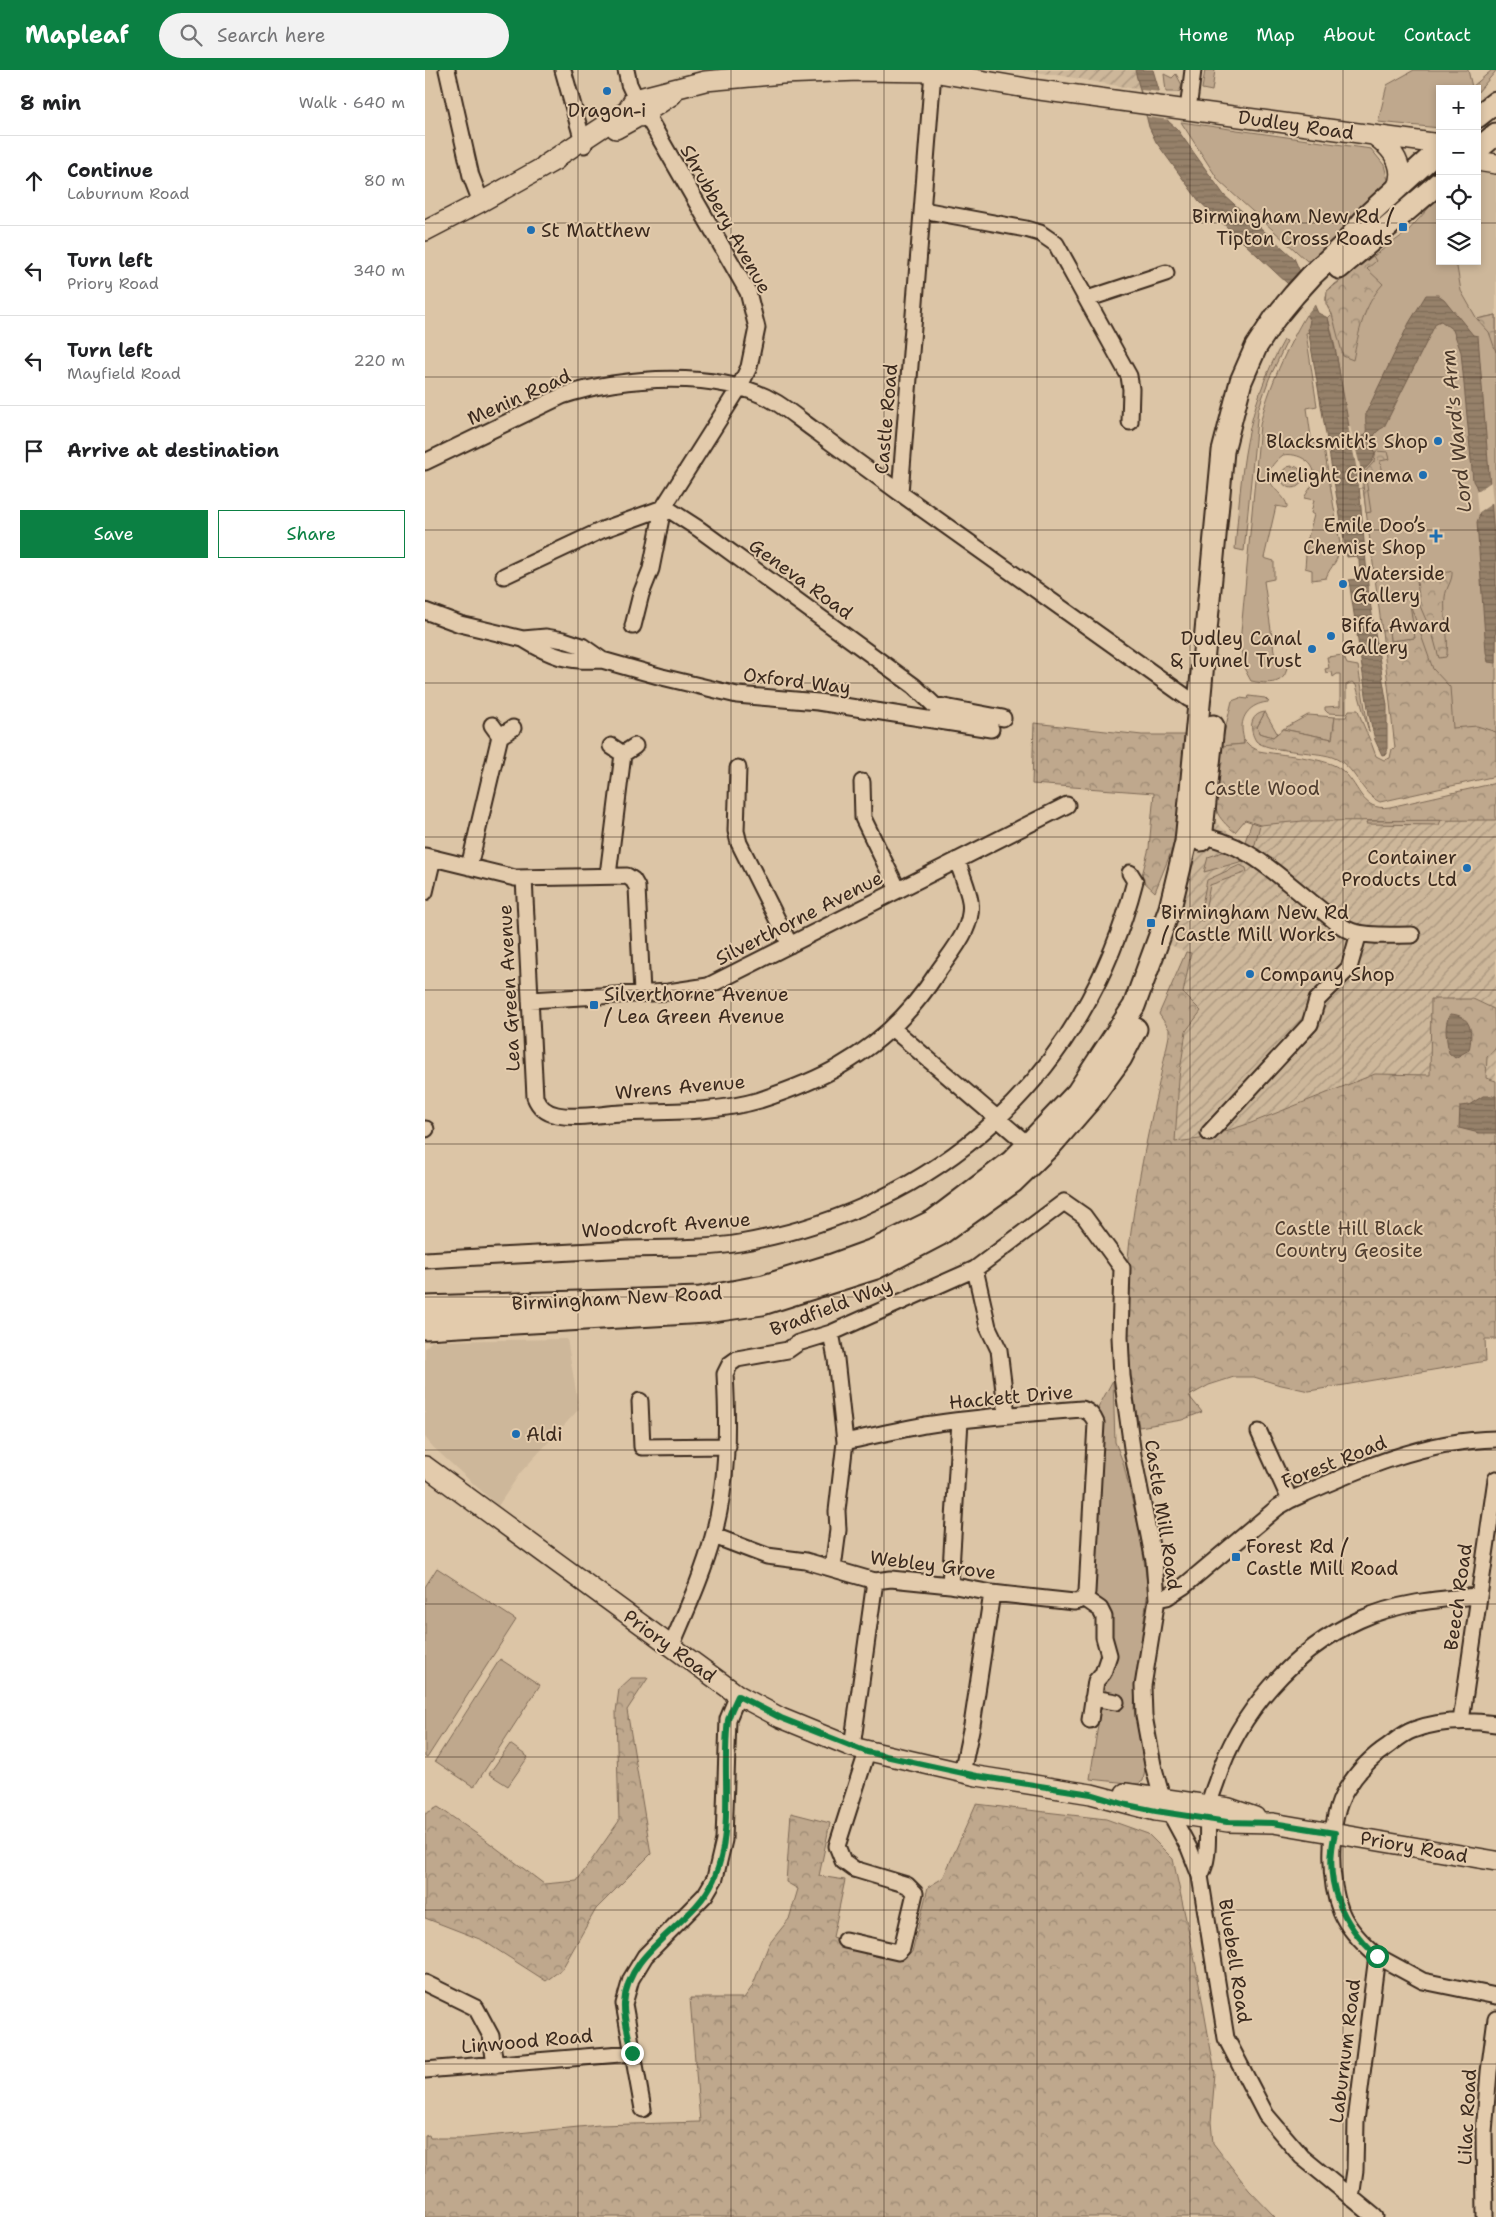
<!DOCTYPE html>
<html lang="en">
<head>
<meta charset="utf-8">
<style>
  body { margin:0; font-family:"Shantell Sans",sans-serif; background:#f2f2f2; color:#202124 }
  .controls { position:absolute; right:15px; top:15px; display:grid; overflow:hidden; border-radius:0px; box-shadow:0 2px 8px #0003 }
  .controls button { width:45px; height:45px; display:grid; place-items:center; padding:0; border:0; border-bottom:1px solid #e0e0e0; background:#fff; color:#202124; font:25px sans-serif }
  .stop { position:absolute; width:15px; height:15px; margin:-11px; border:4px solid #0b8043; border-radius:50%; background:#fff }
  .stop.end { background:#0b8043; border-color:#fff; box-shadow:0 1px 5px #0008 }
  .list { margin:0; padding:0; list-style:none }
  h2 { display:flex; justify-content:space-between; align-items:center; height:65px; margin:0; padding:0 20px; font-size:21px }
  h2 small { font-size:16px; font-weight:400; color:#757577 }
  .list li { display:grid; grid-template-columns:32px 1fr auto; gap:15px; align-items:center; box-sizing:border-box; height:90px; padding:0 20px; border-top:1px solid #e0e0e0 }
  .list b { display:block; font-size:19px; white-space:nowrap }
  .list p { margin:0; font-size:16px; white-space:nowrap; color:#757577 }
  .list em { font-size:16px; font-style:normal; color:#757577 }
  .actions { display:flex; gap:10px; padding:15px 20px }
  .actions a { flex:1; padding:11px 0; border:1px solid #0b8043; border-radius:0px; text-align:center; font-size:18px; color:#0b8043 }
  .actions .main { background:#0b8043; color:#fff }
  .icon { flex:none; width:28px; height:28px; fill:none; stroke:currentColor; stroke-width:2; stroke-linecap:round; stroke-linejoin:round }
  .map { position:relative; flex:none; width:1071px; height:2147px; overflow:hidden }
  header { display:flex; align-items:center; gap:30px; box-sizing:border-box; height:70px; padding:0 25px; background:#0b8043; color:#fff }
  header strong { font-size:24px }
  nav { display:flex; gap:28px; margin-inline-start:auto; font-size:18px }
  .search { width:350px; height:45px; background:#f2f2f2; display:flex; align-items:center; gap:12px; box-sizing:border-box; padding:0 18px; border-radius:28px; color:#757577; font-size:19px }
  main { display:flex }
  aside { flex:1; background:#fff }
  .map>svg:first-child { display:block }
  .built { fill:#cdb79a }
  .industrial { fill:url(#industrial-furrows) }
  .green { fill:#bfa88d; stroke:#7d6956 }
  .forest { fill:url(#forest-crowns); stroke:#7d6956 }
  .water { fill:url(#water-rules); stroke:#725e4c }
  .pier { fill:#dcc5a6 }
  .lines { fill:none; stroke-linecap:round; stroke-linejoin:round }
  .minor-casing { stroke:#3b2a1e; stroke-width:19 }
  .major-casing { stroke:#3b2a1e; stroke-width:22 }
  .highway-casing { stroke:#3b2a1e; stroke-width:25 }
  .minor { stroke:#e3cbac; stroke-width:15 }
  .major { stroke:#e3cbac; stroke-width:19 }
  .highway { stroke:#e3cbac; stroke-width:21 }
  .route { stroke:#0b8043; stroke-width:6 }
  .grid { fill:none; stroke:#3b2a1e; stroke-width:1; stroke-opacity:0.55 }
  .poi-dot { fill:#1f6fb2; stroke:#e3cbac; stroke-width:2 }
  .labels { text-anchor:middle; dominant-baseline:central; stroke-width:4; stroke-linejoin:round; paint-order:stroke }
  .poi-label { font-size:19px; fill:#3b2a1e; stroke:#e3cbac; text-anchor:start }
  .street-label { font-size:19px; fill:#3b2a1e; stroke:#e3cbac }
  .park-label { font-size:19px; fill:#4f3d2f; stroke:#e3cbac }
  .water-label { font-size:20px; font-style:italic; fill:#4d3b2d; stroke:#e3cbac }
</style>
</head>
<body>
<header>
<strong>Mapleaf</strong>
<div class="search"><svg class="icon" aria-label="search" viewBox="0 0 24 24"><circle cx="10" cy="10" r="6"/><path d="M15 15l6 6"/></svg>Search here</div>
<nav><a>Home</a><a>Map</a><a>About</a><a>Contact</a></nav>
</header>
<main>
<aside>
<h2>8 min<small>Walk · 640 m</small></h2>
<ul class="list">
<li><svg class="icon" aria-label="ahead" viewBox="0 0 24 24"><path d="M12 20V5M6 11l6-6 6 6"/></svg><div><b>Continue</b><p>Laburnum Road</p></div><em>80 m</em></li>
<li><svg class="icon" aria-label="left" viewBox="0 0 24 24"><path d="M17 20v-9H6M10 6l-5 5 5 5"/></svg><div><b>Turn left</b><p>Priory Road</p></div><em>340 m</em></li>
<li><svg class="icon" aria-label="left" viewBox="0 0 24 24"><path d="M17 20v-9H6M10 6l-5 5 5 5"/></svg><div><b>Turn left</b><p>Mayfield Road</p></div><em>220 m</em></li>
<li><svg class="icon" aria-label="arrive" viewBox="0 0 24 24"><path d="M6 21V4h12l-3 4 3 4H6"/></svg><div><b>Arrive at destination</b></div></li>
</ul>
<div class="actions"><a class="main">Save</a><a>Share</a></div>
</aside>
<div class="map">
<svg width="1071" height="2147" viewBox="0 0 1071 2147">
  <defs>
    <pattern id="industrial-furrows" width="10" height="10" patternUnits="userSpaceOnUse" patternTransform="scale(1.25)"><rect width="10" height="10" fill="#cdb79a"/><path d="M-1 1l2-2M0 10L10 0M9 11l2-2" fill="none" stroke="#a8957d"/></pattern>
    <pattern id="forest-crowns" width="20" height="18" patternUnits="userSpaceOnUse" patternTransform="scale(1.25)"><rect width="20" height="18" fill="#bfa88d"/><path d="M2 6a3 3 0 1 1 6 0M12 15a3 3 0 1 1 6 0" fill="none" stroke="#9c8973"/></pattern>
    <pattern id="water-rules" width="6" height="5" patternUnits="userSpaceOnUse" patternTransform="scale(1.25)"><rect width="6" height="5" fill="#96816a"/><path d="M0 2.5h6" fill="none" stroke="#7c6a57"/></pattern>
  </defs>
  <rect width="100%" height="100%" fill="#dcc5a6"/>
  <filter id="ink" filterUnits="userSpaceOnUse"><feTurbulence type="fractalNoise" baseFrequency=".02" numOctaves="2"/><feDisplacementMap in="SourceGraphic" scale="10" xChannelSelector="R" yChannelSelector="G"/><feConvolveMatrix kernelMatrix="1 2 1 2 8 2 1 2 1" color-interpolation-filters="sRGB"/></filter>
  <g filter="url(#ink)">
    <!-- built -->
    <path class="built" d="M1052,85l19,2v158l-19,4 -16,-28 -5,-30h21z
      M142,1269l12,70 -59,64 -22,33 -66,-60 -7,-9v-89l7,-7z"/>
    <!-- industrial -->
    <path class="industrial" d="M597,0h113l6,20 -78,-14z
      M773,738l14,9 10,11 22,15 8,-21 8,3 43,-4 193,-1v192l-2,-3 -21,-10h-42v76l-56,-1 -124,49 -51,16 -25,3 4,-64 7,-47 15,-20 -18,-18 8,-39 -25,-11z
      M1071,978v33l-10,-3 1,-22z"/>
    <!-- green -->
    <path class="green" d="M780,0h10l-3,21 -10,-2z
      M989,0h54l4,17 20,-17 4,1 -19,22v-4h-37v39l-62,-6 9,-37z
      M739,4l8,4 4,-4 6,11 -3,7h-13z
      M756,52l190,27 13,16 6,23 -62,68 -21,5 -88,-80z
      M1011,130l4,4v57h16l5,30 16,28 19,-4v419l-54,5 -27,-101 -25,3 -1,-11 -7,1 -19,-143h-5c0,-22 -7,-43 -11,-64 -6,-36 -9,-71 -19,-106l4,-4c-7,-8 -9,-19 -1,-27l76,-55z
      M881,245l4,6 -1,11 -3,1 11,73 -10,2 5,36 11,-2 17,102 -2,2c2,17 -8,19 -12,32l-14,2v-10l-7,-2 2,-27 7,-26 -3,-2 3,-13 -10,-2c3,-6 8,-11 10,-18 4,-17 -16,-28 -31,-25 -35,27 6,37 4,53l-11,-2 -12,52 10,3v18l-10,2 12,84 11,-2c1,23 -20,21 -36,18l-7,-13 -4,-25 20,-218c7,-34 28,-80 46,-110z
      M859,270l3,1 -18,38 -11,31 -14,141 -9,-2c7,-79 9,-138 49,-209z
      M856 407a11 11 0 1 1 22 0a11 11 0 1 1-22 0Z
      M918,585l4,9 11,2 11,66 -13,-47 -4,-3 -6,3v29l-18,-1 -3,-3v-3l15,-1v-32h-3l-4,3 -1,-5 -6,1 -1,-4 4,-1 -2,-11z
      M824,626l16,2 4,4c-15,1 -27,10 -27,26 0,5 2,10 2,16l-23,2 11,-45 8,-3 8,1z
      M840,642l12,21 -4,4 -14,-4 -2,-6z
      M883,645l27,2 -3,22 -49,-10z
      M1016,750l-2,5 -73,-1 1,-3z
      M827,752l8,3 -6,23 -10,-4z
      M804,780l16,7 -2,4 -39,11 4,-15z
      M815,795l6,3 1,4 -37,13 -7,36 -4,-1 8,-40z
      M688,1310l2,62 8,20 18,76 7,52 -13,95 -1,24 11,59 -2,13 -5,3 -48,-5 10,-68 3,-3 14,-3 -14,-18v-7l11,-12 3,-16 -23,-55 5,-129 4,-34 -5,-26z
      M12,1498l79,52 -89,138 -2,-1v-170z
      M75,1589l40,26 -66,102 -39,-26z
      M85,1674l18,13 -20,29 -19,-12z"/>
    <!-- forest -->
    <path class="forest" d="M948,186l3,5 -9,8 16,15c-20,22 -24,48 -30,76l-10,-4 -11,-42 -6,-10 1,-13z
      M1071,245v37l-7,-20 -12,-13z
      M951,381l12,1 2,7 -10,2 2,15 -16,3 5,33 -5,1 -4,-38 12,-13z
      M1027,501c1,10 -6,16 -7,26 -2,19 4,38 2,57l-1,3 -7,1 -6,-22 -13,-30 -3,-25z
      M985,534l23,65 17,18 3,41 24,-2 19,6v44l-116,26c-21,-9 -23,-36 -48,-45 -18,-6 -65,-5 -76,-16 -7,-11 -7,-27 9,-29l-8,15 2,6 14,4 10,-8 49,10 3,-22h11l3,-7h9c5,17 13,30 18,46l8,4 6,-2 2,-9 3,-1 -13,-117 7,-1 1,11 25,-3z
      M609,653l108,12h48l-17,112 -18,45 -14,-13 8,-31 5,-55 -122,-9z
      M819,670l6,6 9,5c20,4 64,6 80,17 22,15 20,44 51,39l106,-24v37l-193,1 -43,4 -15,-5 -10,12c-6,-4 -13,-11 -17,-18 -7,-15 1,-51 3,-68l23,-2z
      M761,882l5,1 -8,40 18,18 -15,20 -7,47 -4,64 25,-3 51,-16 124,-49 55,1 1,-76h42l21,10 2,39 -9,8 -1,22 10,3v258h-11l1,22 -177,30 -32,-7 -23,-7h-20l-25,8 -20,11 13,16 -20,8 -43,7c-8,-45 -15,-94 -13,-140 4,-84 26,-168 43,-251v-7l-10,-15z
      M206,1608h17l-21,32 24,144 -55,55 -34,60 -16,12 -64,-41 -57,-22v-104l13,-7 49,34 57,43 33,-3 42,-60 -3,-109 3,-23z
      M551,1734l130,15 42,15 25,25 23,107 19,107 -4,49 2,21 36,47 26,27h-850v-81l4,-1 1,3h37l132,-13 101,-3 -10,-124h54l8,-11 17,-43 20,-25 9,-30 -12,-7 5,-69 39,10 -11,53 26,4 -12,57 59,20 20,-5 16,-65 15,-9z"/>
    <!-- water -->
    <path class="water" d="M710,0h18l15,51 9,8 47,66 70,63 24,55 10,5 9,40 15,86c21,-13 12,-11 14,-31l43,-90 17,-28h12l6,4 29,36 5,1 18,225v102l-8,-1 -2,-10 -9,-130c6,-11 3,-31 -4,-41l-12,-129 -8,-22 -12,-9 -5,2 -52,104c-21,11 -3,20 -12,34 -3,5 -10,10 -14,14l11,121 18,109v49l-5,1 -7,-15 -6,-25 -20,-135 9,-1 2,-3 -1,-16 -2,-4 -10,1 -39,-228 2,-9 -22,-36 -89,-83 -43,-59 -7,-15z
      M1025,944c22,1 23,19 19,36l-14,8 -6,-5c-2,-13 -6,-27 1,-39z
      M1058,1026h13v37h-17l-20,-5 1,-22 9,-1z"/>
    <!-- pier -->
    <path class="pier" d="M716,20l22,2 7,28 -23,-3z
      M876,200l16,32 -11,13 -18,-31z
      M923,356h2l12,48 -1,14h-3v-13z
      M1066,412l2,21 -15,10 -2,-21z"/>
    <g class="lines">
      <defs>
        <path id="minor" d="M22,0l24,106 10,26
          M138,0l21,75
          M201,0l3,14 7,15
          M508,2l-33,421 282,201 7,5h12
          M763,40l5,-40
          M498,140l103,19 14,4 16,11 73,132 2,13 -1,33
          M662,229l79,-26
          M0,392l137,-66c59,-20 160,-27 215,7 14,9 27,20 40,29 28,21 56,41 83,61
          M79,506l98,-46 61,-22 76,-120 10,-21 8,-39 -9,-36 -101,-176
          M0,541l35,13 63,15 23,-2 18,3 18,6 20,14 60,17 75,18 81,7 173,27
          M208,556l8,-32 10,-25 12,-61 8,3 28,18 215,157 20,19 69,13
          M98,569c29,18 45,23 79,21
          M67,655l8,11 13,-8
          M186,676l12,8 12,-8
          M313,698l-2,63 3,12 51,102
          M437,712l1,36 35,72
          M769,765c52,5 86,43 126,74 10,8 22,20 34,23 18,5 39,3 58,3
          M0,786l90,22 112,-2 6,4 4,7 5,106
          M44,797l31,-131
          M183,805l15,-121
          M99,808l11,219c4,10 11,16 22,18 20,4 44,-1 64,-2 46,-2 95,0 139,-13 27,-9 55,-19 80,-34 40,-23 72,-54 97,-93 15,-22 40,-48 32,-77 -3,-12 -8,-24 -12,-36
          M0,822l8,-34
          M105,930l138,-8 40,-6 359,-181
          M468,959l141,121
          M0,1059h1
          M784,1063l101,-109 7,-24 32,-32 10,-35
          M0,1190c68,-4 136,-7 204,-11 37,-1 75,0 111,-6 199,-34 345,-167 395,-362l-5,-8
          M550,1199l13,58 11,23 8,65
          M406,1263l5,26 9,83 -8,69 1,19 -5,38
          M215,1331l2,46 86,-1
          M834,1362l31,68
          M289,1466l53,20 39,5 69,20 16,-2 59,6 42,8 82,9c8,-1 10,-3 13,-10l9,-169c-3,-7 -6,-11 -14,-14 -53,4 -105,8 -157,16 -27,5 -53,11 -80,17
          M525,1515l10,-164
          M659,1528l16,11 4,8v20l5,18 -6,18 -7,8 -6,39
          M732,1529l10,-2 17,-11 94,-79 12,-7c65,-29 133,-60 206,-61
          M246,1577c15,-36 32,-72 42,-110 15,-54 15,-109 12,-163l5,-10 7,-5 51,-9 10,-7 33,-10 144,-64 89,-67 20,14 38,52 -2,69 2,39 11,79 21,106 3,38 -14,87 1,30 9,49 9,33 27,50 11,28
          M668,1628l23,4
          M1036,1651l35,-242
          M427,1677l23,-166
          M537,1703l10,-48 20,-132
          M420,1870l53,12 4,-4 13,-55 -8,-8 -53,-16 -11,-8 -6,-15 30,-94
          M952,1886l46,25 73,15
          M0,1913l51,25 15,28 4,29
          M0,2000l207,-17
          M218,2039l-19,-105 7,-25 14,-23 60,-61 10,-17 9,-38 4,-121 10,-24
          M926,2128l4,-28 1,-49 21,-165c-14,-12 -29,-27 -36,-44 -13,-32 -13,-93 5,-122 11,-18 25,-33 42,-44 8,-6 16,-13 25,-16 27,-10 56,-10 83,-6
          M950,2147l-73,-60 -36,-42 -40,-77 -26,-162c12,-21 5,-47 9,-70 1,-9 5,-17 8,-26 21,-67 78,-131 142,-160 37,-17 78,-21 119,-24
          M1060,2147l-1,-85 5,-60 7,-53"/>
        <path id="major" d="M191,59l22,-12 9,-1 4,-7 21,-14
          M950,66c18,13 32,31 21,53
          M1052,91l19,3
          M120,95l82,-54 6,-10 6,-3 66,-17 77,-7 77,-3 74,1 99,17 408,55
          M0,161l56,-29 75,-42
          M0,1396l313,229 43,23 71,29 125,29 114,18 65,17 72,11 45,1 223,38
          M700,1723l104,15 26,9"/>
        <path id="highway" d="M1052,47l19,-15
          M1052,80l19,-16
          M914,198l101,-86
          M776,770l12,-114
          M0,1237l275,-9 64,-12 68,-21 44,-16 57,-28 79,-60 65,-68 57,-87 36,-98 16,-66 37,-391 18,-70 15,-34 19,-29 19,-23 19,-21 31,-29 25,-31 71,-65
          M0,1258l281,-16 56,-8 114,-36 63,-33 74,-53 39,-38 39,-45 30,-41 15,-29"/>
      </defs>
      <!-- minor casing -->
      <use href="#minor" class="minor-casing"/>
      <!-- major casing -->
      <use href="#major" class="major-casing"/>
      <!-- highway casing -->
      <use href="#highway" class="highway-casing"/>
      <!-- minor -->
      <use href="#minor" class="minor"/>
      <!-- major -->
      <use href="#major" class="major"/>
      <!-- highway -->
      <use href="#highway" class="highway"/>
    </g>
  </g>
  <g class="lines" filter="url(#ink)">
    <!-- route -->
    <path class="route" d="M207,1983c-2,-16 -9,-34 -8,-49 3,-56 70,-78 90,-125 21,-48 7,-108 14,-159 2,-8 7,-17 10,-24l43,22 86,34 110,24 114,18 36,11 29,6 71,11 46,1 62,10c-12,48 6,91 42,123"/>
  </g>
  <!-- grid -->
  <path class="grid" d="M153,0v2147M306,0v2147M459,0v2147M612,0v2147M765,0v2147M918,0v2147M0,153h1015M1052,153h19M0,307h1071M0,460h1071M0,613h1071M0,767h1071M0,920h1071M0,1074h1071M0,1227h1071M0,1380h1071M0,1534h1071M0,1687h1071M0,1840h1071M0,1994h1071"/>
  <!-- markers -->
  <g class="poi-dot">
    <circle cx="182" cy="21" r="5"/>
    <rect x="973" y="152" width="10" height="10" rx="2.5"/>
    <circle cx="106" cy="160" r="5"/>
    <circle cx="1013" cy="371" r="5"/>
    <circle cx="998" cy="405" r="5"/>
    <path d="M1008.5 458.5h5v5h5v5h-5v5h-5v-5h-5v-5h5z"/>
    <circle cx="918" cy="514" r="5"/>
    <circle cx="906" cy="566" r="5"/>
    <circle cx="887" cy="579" r="5"/>
    <circle cx="1042" cy="798" r="5"/>
    <rect x="721" y="848" width="10" height="10" rx="2.5"/>
    <circle cx="825" cy="904" r="5"/>
    <rect x="164" y="930" width="10" height="10" rx="2.5"/>
    <circle cx="91" cy="1364" r="5"/>
    <rect x="806" y="1482" width="10" height="10" rx="2.5"/>
  </g>
  <g class="labels">
    <!-- poi labels -->
    <g class="poi-label">
      <text x="182" y="40" text-anchor="middle">Dragon-i</text>
      <text x="968" y="146" text-anchor="end">Birmingham New Rd /<tspan x="968" dy="22">Tipton Cross Roads</tspan></text>
      <text x="116" y="160">St Matthew</text>
      <text x="1003" y="371" text-anchor="end">Blacksmith's Shop</text>
      <text x="988" y="405" text-anchor="end">Limelight Cinema</text>
      <text x="1001" y="455" text-anchor="end">Emile Doo’s<tspan x="1001" dy="22">Chemist Shop</tspan></text>
      <text x="928" y="503">Waterside<tspan x="928" dy="22">Gallery</tspan></text>
      <text x="916" y="555">Biffa Award<tspan x="916" dy="22">Gallery</tspan></text>
      <text x="877" y="568" text-anchor="end">Dudley Canal<tspan x="877" dy="22">&amp; Tunnel Trust</tspan></text>
      <text x="1032" y="787" text-anchor="end">Container<tspan x="1032" dy="22">Products Ltd</tspan></text>
      <text x="736" y="842">Birmingham New Rd<tspan x="736" dy="22">/ Castle Mill Works</tspan></text>
      <text x="835" y="904">Company Shop</text>
      <text x="179" y="924">Silverthorne Avenue<tspan x="179" dy="22">/ Lea Green Avenue</tspan></text>
      <text x="101" y="1364">Aldi</text>
      <text x="821" y="1476">Forest Rd /<tspan x="821" dy="22">Castle Mill Road</tspan></text>
    </g>
    <!-- street labels -->
    <g class="street-label">
      <text transform="translate(871 55) rotate(8)">Dudley Road</text>
      <text transform="translate(301 149) rotate(61)">Shrubbery Avenue</text>
      <text transform="translate(94 327) rotate(-24)">Menin Road</text>
      <text transform="translate(461 349) rotate(-85)">Castle Road</text>
      <text transform="translate(376 509) rotate(36)">Geneva Road</text>
      <text transform="translate(372 611) rotate(7)">Oxford Way</text>
      <text transform="translate(374 848) rotate(-27)">Silverthorne Avenue</text>
      <text transform="translate(84 918) rotate(-93)">Lea Green Avenue</text>
      <text transform="translate(255 1017) rotate(-5)">Wrens Avenue</text>
      <text transform="translate(241 1155) rotate(-4)">Woodcroft Avenue</text>
      <text transform="translate(192 1228) rotate(-3)">Birmingham New Road</text>
      <text transform="translate(406 1237) rotate(-21)">Bradfield Way</text>
      <text transform="translate(586 1327) rotate(-5)">Hackett Drive</text>
      <text transform="translate(909 1392) rotate(-22)">Forest Road</text>
      <text transform="translate(738 1445) rotate(81)">Castle Mill Road</text>
      <text transform="translate(508 1495) rotate(7)">Webley Grove</text>
      <text transform="translate(1033 1527) rotate(-82)">Beech Road</text>
      <text transform="translate(245 1576) rotate(36)">Priory Road</text>
      <text transform="translate(989 1777) rotate(10)">Priory Road</text>
      <text transform="translate(810 1891) rotate(81)">Bluebell Road</text>
      <text transform="translate(102 1971) rotate(-5)">Linwood Road</text>
      <text transform="translate(920 1981) rotate(-83)">Laburnum Road</text>
      <text transform="translate(1042 2047) rotate(-87)">Lilac Road</text>
    </g>
    <!-- park labels -->
    <g class="park-label">
      <text x="837" y="718">Castle Wood</text>
      <text x="924" y="1158">Castle Hill Black<tspan x="924" dy="22">Country Geosite</tspan></text>
    </g>
    <!-- water labels -->
    <g class="water-label">
      <text transform="translate(1031 361) rotate(-96)">Lord Ward's Arm</text>
    </g>
  </g>
</svg>
<div class="controls">
<button>+</button>
<button>−</button>
<button><svg class="icon" aria-label="locate" viewBox="0 0 24 24"><circle cx="12" cy="12" r="6"/><path d="M12 2v4M12 18v4M2 12h4M18 12h4"/></svg></button>
<button><svg class="icon" aria-label="layers" viewBox="0 0 24 24"><path d="M12 4l9 5-9 5-9-5zM3 14l9 5 9-5"/></svg></button>
</div>
<div class="stop" style="left:952px;top:1886px"></div>
<div class="stop end" style="left:207px;top:1983px"></div>
</div>
</main>
</body>
</html>
